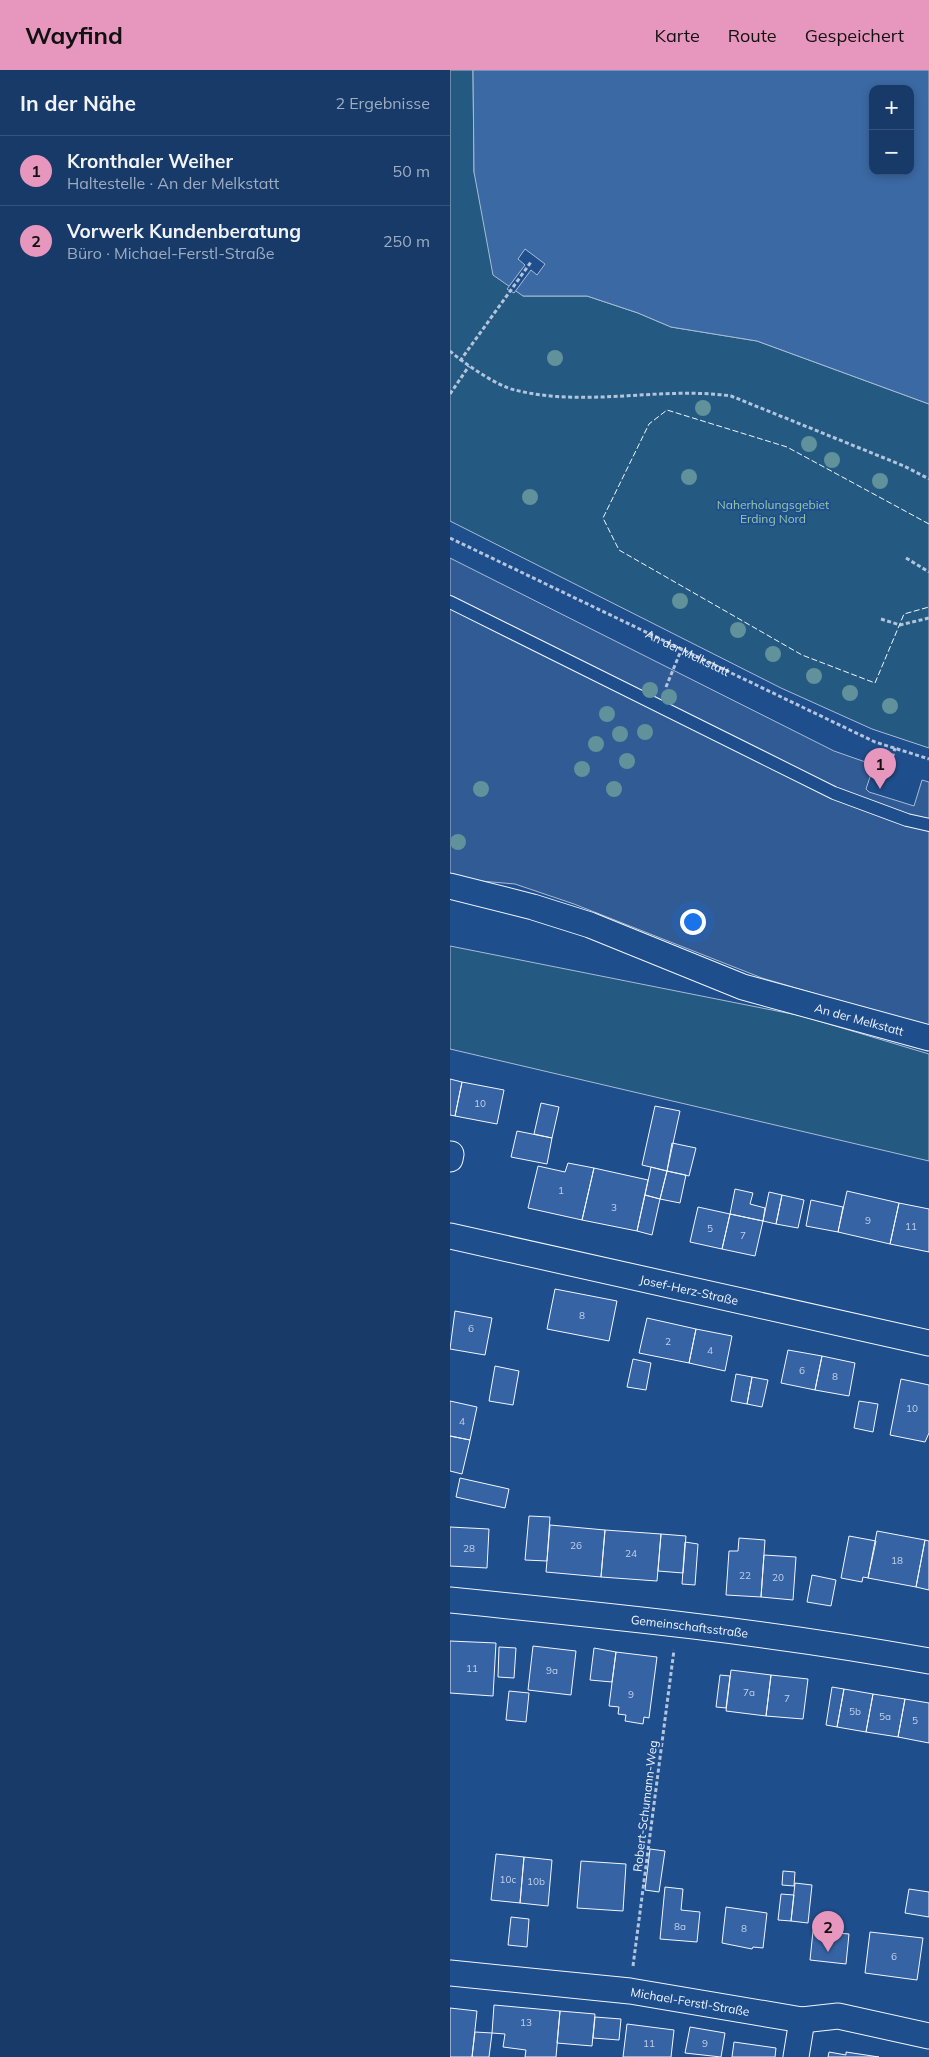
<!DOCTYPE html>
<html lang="de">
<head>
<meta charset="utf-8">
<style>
  body { margin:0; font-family:Mulish,sans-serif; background:#20416f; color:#f1f3f6 }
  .controls { position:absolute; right:15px; top:15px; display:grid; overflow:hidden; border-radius:10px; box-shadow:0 2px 8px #0003 }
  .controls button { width:45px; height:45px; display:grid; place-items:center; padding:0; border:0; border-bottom:1px solid #36547d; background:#173a69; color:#f1f3f6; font:25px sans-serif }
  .you { position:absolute; left:242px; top:851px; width:18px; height:18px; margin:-12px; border:4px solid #fff; border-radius:50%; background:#1a73e8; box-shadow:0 0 0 8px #1a73e833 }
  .badge { display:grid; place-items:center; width:32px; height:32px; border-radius:50%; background:#e797bd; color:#111; font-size:16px; font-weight:700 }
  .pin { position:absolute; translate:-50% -41px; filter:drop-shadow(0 1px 2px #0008) }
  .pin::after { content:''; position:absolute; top:26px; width:18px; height:15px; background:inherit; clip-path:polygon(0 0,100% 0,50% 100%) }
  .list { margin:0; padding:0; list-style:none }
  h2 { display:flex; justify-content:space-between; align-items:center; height:65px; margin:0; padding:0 20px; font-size:21px }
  h2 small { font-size:16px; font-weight:400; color:#9eadc0 }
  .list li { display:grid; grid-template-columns:32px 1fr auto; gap:15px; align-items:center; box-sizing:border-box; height:70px; padding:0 20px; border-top:1px solid #36547d }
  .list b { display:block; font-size:19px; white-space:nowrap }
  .list p { margin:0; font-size:16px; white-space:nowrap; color:#9eadc0 }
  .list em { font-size:16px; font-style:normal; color:#9eadc0 }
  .map { position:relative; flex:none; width:479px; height:1987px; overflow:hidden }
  header { display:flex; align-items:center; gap:30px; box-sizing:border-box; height:70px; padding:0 25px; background:#e797bd; color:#111 }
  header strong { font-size:24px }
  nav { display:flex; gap:28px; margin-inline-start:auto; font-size:18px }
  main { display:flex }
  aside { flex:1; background:#173a69 }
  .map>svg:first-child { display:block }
  .green { fill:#245a82; stroke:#a8bbd7 }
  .parking { fill:#305b95; stroke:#a8bbd7 }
  .water { fill:#3b69a3; stroke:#a8bbd7; fill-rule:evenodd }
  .pier { fill:#1f4e8c; stroke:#a8bbd7 }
  .building { fill:#3563a3; stroke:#f2f6ff }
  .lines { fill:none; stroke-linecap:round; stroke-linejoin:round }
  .service-casing { stroke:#f2f6ff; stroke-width:14 }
  .minor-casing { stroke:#f2f6ff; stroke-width:27 }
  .path { stroke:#b3c4dc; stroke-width:3; stroke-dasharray:4 2.5; stroke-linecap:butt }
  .service { stroke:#1f4e8c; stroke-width:12 }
  .minor { stroke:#1f4e8c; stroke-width:25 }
  .fence { stroke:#f2f6ff; stroke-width:1; stroke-dasharray:6 2.5; stroke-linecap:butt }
  .tree { fill:#61919a }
  .labels { text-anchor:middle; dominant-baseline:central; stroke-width:4; stroke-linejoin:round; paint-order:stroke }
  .number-label { font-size:10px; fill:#c3d1e8 }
  .park-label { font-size:12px; fill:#97c8a6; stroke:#1f4e8c }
  .street-label { font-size:12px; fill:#f2f6ff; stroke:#1f4e8c }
</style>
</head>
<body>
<header>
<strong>Wayfind</strong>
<nav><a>Karte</a><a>Route</a><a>Gespeichert</a></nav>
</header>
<main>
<aside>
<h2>In der Nähe<small>2 Ergebnisse</small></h2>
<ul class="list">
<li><span class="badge">1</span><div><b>Kronthaler Weiher</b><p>Haltestelle · An der Melkstatt</p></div><em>50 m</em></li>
<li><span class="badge">2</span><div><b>Vorwerk Kundenberatung</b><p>Büro · Michael-Ferstl-Straße</p></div><em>250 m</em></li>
</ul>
</aside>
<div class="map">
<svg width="479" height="1987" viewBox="0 0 479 1987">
  <rect width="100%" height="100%" fill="#1f4e8c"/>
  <!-- green -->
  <path class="green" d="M0,0h23l1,102 49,124h64l51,17 33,14 86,14 172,63v344l-57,-19 -91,-41 -331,-167z
    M0,876l352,70 127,38v107l-479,-112z"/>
  <!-- parking -->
  <path class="parking" d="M0,488l384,193 40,14 -8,24 3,3 45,14 8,-26 7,2v245l-167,-49 -188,-74 -59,-20 -46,-4 -19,-4z"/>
  <!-- water -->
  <path class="water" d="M23,0h456v334l-172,-63 -86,-14 -33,-14 -51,-17h-64l-30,-21 -19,-103zM423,19h37v82h-37z"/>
  <!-- pier -->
  <path class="pier" d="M75,179l20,15 -8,11 -6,-5 -17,23 -7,-4 18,-24 -7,-6z"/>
  <!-- building -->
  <path class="building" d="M0,1009l12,3 -7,34 -5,-1z
    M12,1012l42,8 -7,34 -42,-8z
    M91,1033l18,4 -7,31 -18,-4z
    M205,1036l25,5 -13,60 -25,-6z
    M67,1061l35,7 -5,26 -36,-7z
    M222,1073l24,5 -7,28 -22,-5z
    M118,1093l26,5 -12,52 -54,-12 10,-42 27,6z
    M201,1097l16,4 -7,28 -15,-4z
    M144,1098l54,12 -11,51 -55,-11z
    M217,1101l19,4 -6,28 -20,-4z
    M285,1119l18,4 -3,11 15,4 -2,13 -33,-7z
    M397,1121l52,12 -9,41 -52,-12z
    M319,1122l13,3 -6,29 -13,-3z
    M195,1125l15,4 -8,36 -15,-4z
    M332,1125l22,5 -6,28 -22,-4z
    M361,1130l32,7 -5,25 -32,-6z
    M449,1133l30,6v43l-39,-8z
    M248,1137l32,7 -8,35 -32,-7z
    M280,1144l33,7 -8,35 -33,-7z
    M105,1219l62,12 -8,40 -62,-12z
    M5,1241l37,7 -7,37 -35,-6z
    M197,1248l49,11 -7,34 -50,-10z
    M246,1259l36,7 -7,35 -36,-8z
    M338,1280l34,6 -7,34 -34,-7z
    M372,1286l33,7 -6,33 -34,-6z
    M183,1289l18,4 -5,27 -19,-3z
    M45,1296l24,5 -6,34 -24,-4z
    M286,1304l16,3 -5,27 -16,-3z
    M302,1307l16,3 -6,27 -15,-3z
    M451,1309l28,6v48l-4,9 -35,-7z
    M0,1331l27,6 -7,33 -20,-4z
    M409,1331l19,3 -5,28 -19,-4z
    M0,1366l20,4 -8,34 -12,-3z
    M10,1408l49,11 -4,19 -49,-11z
    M79,1446l21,1 -3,44 -22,-1z
    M100,1455l55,5 -4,47 -55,-5z
    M0,1457l39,2 -2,39 -37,-2z
    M155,1460l56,4 -4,47 -56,-4z
    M427,1461l48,9 -9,47 -48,-9z
    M211,1464l25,2 -3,37 -25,-2z
    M399,1466l27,5 -8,37 -5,-1 -1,5 -21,-4z
    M289,1468l26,2 -4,57 -35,-2 3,-44h9z
    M475,1470l4,1v49l-13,-3z
    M235,1472l13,2 -3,41 -13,-1z
    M314,1485l32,2 -3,43 -32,-3z
    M362,1505l24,5 -5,26 -24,-4z
    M0,1571l46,2 -3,53 -43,-3z
    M83,1576l43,5 -5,44 -43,-5z
    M49,1577l17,1 -2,30 -16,-1z
    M144,1578l22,4 -4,30 -22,-2z
    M166,1582l41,5 -8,61 -5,-1 -1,7 -18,-3 1,-6 -8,-1 1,-7 -10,-1z
    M281,1600l40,5 -5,41 -40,-5z
    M270,1605l10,1 -4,32 -10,-1z
    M321,1605l37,4 -5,40 -37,-3z
    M382,1617l12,2 -7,38 -11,-2z
    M394,1619l29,5 -7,38 -29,-5z
    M59,1621l20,2 -3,29 -20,-2z
    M423,1624l32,5 -7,38 -32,-5z
    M455,1629l24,4v40l-31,-6z
    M200,1779l15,2 -6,41 -14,-2z
    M46,1784l28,3 -4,46 -29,-3z
    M74,1787l28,3 -4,46 -28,-3z
    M131,1791l45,3 -3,47 -46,-3z
    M333,1801l12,1 -1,14 -12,-1z
    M345,1813l17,2 -4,38 -17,-2z
    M215,1817l18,2 -2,21 19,2 -3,30 -37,-3z
    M459,1819l20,3v25l-24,-4z
    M331,1824l13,1 -3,26 -13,-1z
    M276,1837l41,6 -4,35 -10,-1 -1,2 -30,-6z
    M61,1847l18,2 -2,28 -19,-2z
    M363,1861l36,3 -3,30 -36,-4z
    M420,1862l53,6 -6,42 -52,-7z
    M44,1935l66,6 -4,46h-31l1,-7 -23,-3 2,-13 -13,-1z
    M0,1938l27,3 -5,46h-22z
    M110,1941l35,3 -3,32 -35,-3z
    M145,1947l26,2 -2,21 -26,-2z
    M177,1954l47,6 -3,27h-48z
    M240,1957l35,6 -4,24 -36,-4z
    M25,1962l17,1 -3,24h-17z
    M284,1972l42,6 -1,9h-43z
    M379,1982l17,3v-3l33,5h-51z"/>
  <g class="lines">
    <defs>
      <path id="service" d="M0,532l384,191 73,27 22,5"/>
      <g id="minor">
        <path id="s2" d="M0,816l83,21 57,18 153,62 186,51"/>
        <path d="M0,1089l1,-5"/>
        <path id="s3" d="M0,1166l479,107"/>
        <path id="s4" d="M0,1530c160,16 320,32 479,61"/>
        <path id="s5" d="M0,1903l180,18 172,29 36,-4 91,20"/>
        <path d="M346,1987l6,-37"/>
      </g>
    </defs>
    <!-- service casing -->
    <use href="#service" class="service-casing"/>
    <!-- minor casing -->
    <use href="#minor" class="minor-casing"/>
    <!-- path -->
    <g class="path">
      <path d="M0,281c13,12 49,36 65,39 71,18 145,-4 216,6l173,70 25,13"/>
      <path d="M10,291l71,-99"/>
      <path d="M0,324l19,-28"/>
      <path id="s1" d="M0,468l425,204 54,17"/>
      <path d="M456,488l23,14"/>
      <path d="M431,549l19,6 29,-7"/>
      <path d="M216,617l16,-39"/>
      <path d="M439,700l6,-22"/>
      <path d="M183,1896l41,-316"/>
    </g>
    <!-- service -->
    <use href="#service" class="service"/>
    <!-- minor -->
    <use href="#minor" class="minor"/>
    <!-- fence -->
    <path class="fence" d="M479,454l-142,-77 -120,-37 -18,14 -46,94 16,32 183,105 73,28 29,-69 25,-7"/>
  </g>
  <!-- trees -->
  <g class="tree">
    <circle cx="105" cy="288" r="8"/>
    <circle cx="253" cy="338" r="8"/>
    <circle cx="359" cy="374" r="8"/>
    <circle cx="382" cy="390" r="8"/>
    <circle cx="239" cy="407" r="8"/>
    <circle cx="430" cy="411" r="8"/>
    <circle cx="80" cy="427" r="8"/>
    <circle cx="230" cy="531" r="8"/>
    <circle cx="288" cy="560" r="8"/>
    <circle cx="323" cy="584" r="8"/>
    <circle cx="364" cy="606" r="8"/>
    <circle cx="200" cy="620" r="8"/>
    <circle cx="400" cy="623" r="8"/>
    <circle cx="219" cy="627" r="8"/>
    <circle cx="440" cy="636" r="8"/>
    <circle cx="157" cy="644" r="8"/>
    <circle cx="195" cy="662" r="8"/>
    <circle cx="170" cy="664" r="8"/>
    <circle cx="146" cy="674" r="8"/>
    <circle cx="177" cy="691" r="8"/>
    <circle cx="132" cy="699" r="8"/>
    <circle cx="31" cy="719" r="8"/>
    <circle cx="164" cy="719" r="8"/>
    <circle cx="8" cy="772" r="8"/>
  </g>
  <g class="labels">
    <!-- number labels -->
    <g class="number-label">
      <text x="30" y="1033">10</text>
      <text x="111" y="1120">1</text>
      <text x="164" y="1137">3</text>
      <text x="418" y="1150">9</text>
      <text x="461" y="1156">11</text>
      <text x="260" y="1158">5</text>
      <text x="293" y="1165">7</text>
      <text x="132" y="1245">8</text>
      <text x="21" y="1258">6</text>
      <text x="218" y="1271">2</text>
      <text x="260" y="1280">4</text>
      <text x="352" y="1300">6</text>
      <text x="385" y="1306">8</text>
      <text x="462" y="1338">10</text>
      <text x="12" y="1351">4</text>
      <text x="126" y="1475">26</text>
      <text x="19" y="1478">28</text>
      <text x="181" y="1483">24</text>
      <text x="447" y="1490">18</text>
      <text x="295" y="1505">22</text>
      <text x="328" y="1507">20</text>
      <text x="22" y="1598">11</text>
      <text x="102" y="1600">9a</text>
      <text x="299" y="1622">7a</text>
      <text x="181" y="1624">9</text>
      <text x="337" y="1628">7</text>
      <text x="405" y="1641">5b</text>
      <text x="435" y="1646">5a</text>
      <text x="465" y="1650">5</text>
      <text x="58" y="1809">10c</text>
      <text x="86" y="1811">10b</text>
      <text x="230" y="1856">8a</text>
      <text x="294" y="1858">8</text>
      <text x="444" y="1886">6</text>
      <text x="76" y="1952">13</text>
      <text x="199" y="1973">11</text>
      <text x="255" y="1973">9</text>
    </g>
    <!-- park labels -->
    <g class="park-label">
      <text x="323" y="434">Naherholungsgebiet<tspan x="323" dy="14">Erding Nord</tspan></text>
    </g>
    <!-- street labels -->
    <g class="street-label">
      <text stroke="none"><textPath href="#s1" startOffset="264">An der Melkstatt</textPath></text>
      <text stroke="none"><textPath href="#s2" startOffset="431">An der Melkstatt</textPath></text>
      <text stroke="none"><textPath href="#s3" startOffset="245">Josef-Herz-Straße</textPath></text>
      <text stroke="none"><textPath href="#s4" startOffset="241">Gemeinschaftsstraße</textPath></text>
      <text transform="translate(195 1736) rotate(-83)">Robert-Schumann-Weg</text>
      <text stroke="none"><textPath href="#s5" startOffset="242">Michael-Ferstl-Straße</textPath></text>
    </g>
  </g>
</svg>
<div class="controls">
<button>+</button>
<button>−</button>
</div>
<div class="you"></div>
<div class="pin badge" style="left:430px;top:719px">1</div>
<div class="pin badge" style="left:378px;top:1882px">2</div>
</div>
</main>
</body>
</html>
